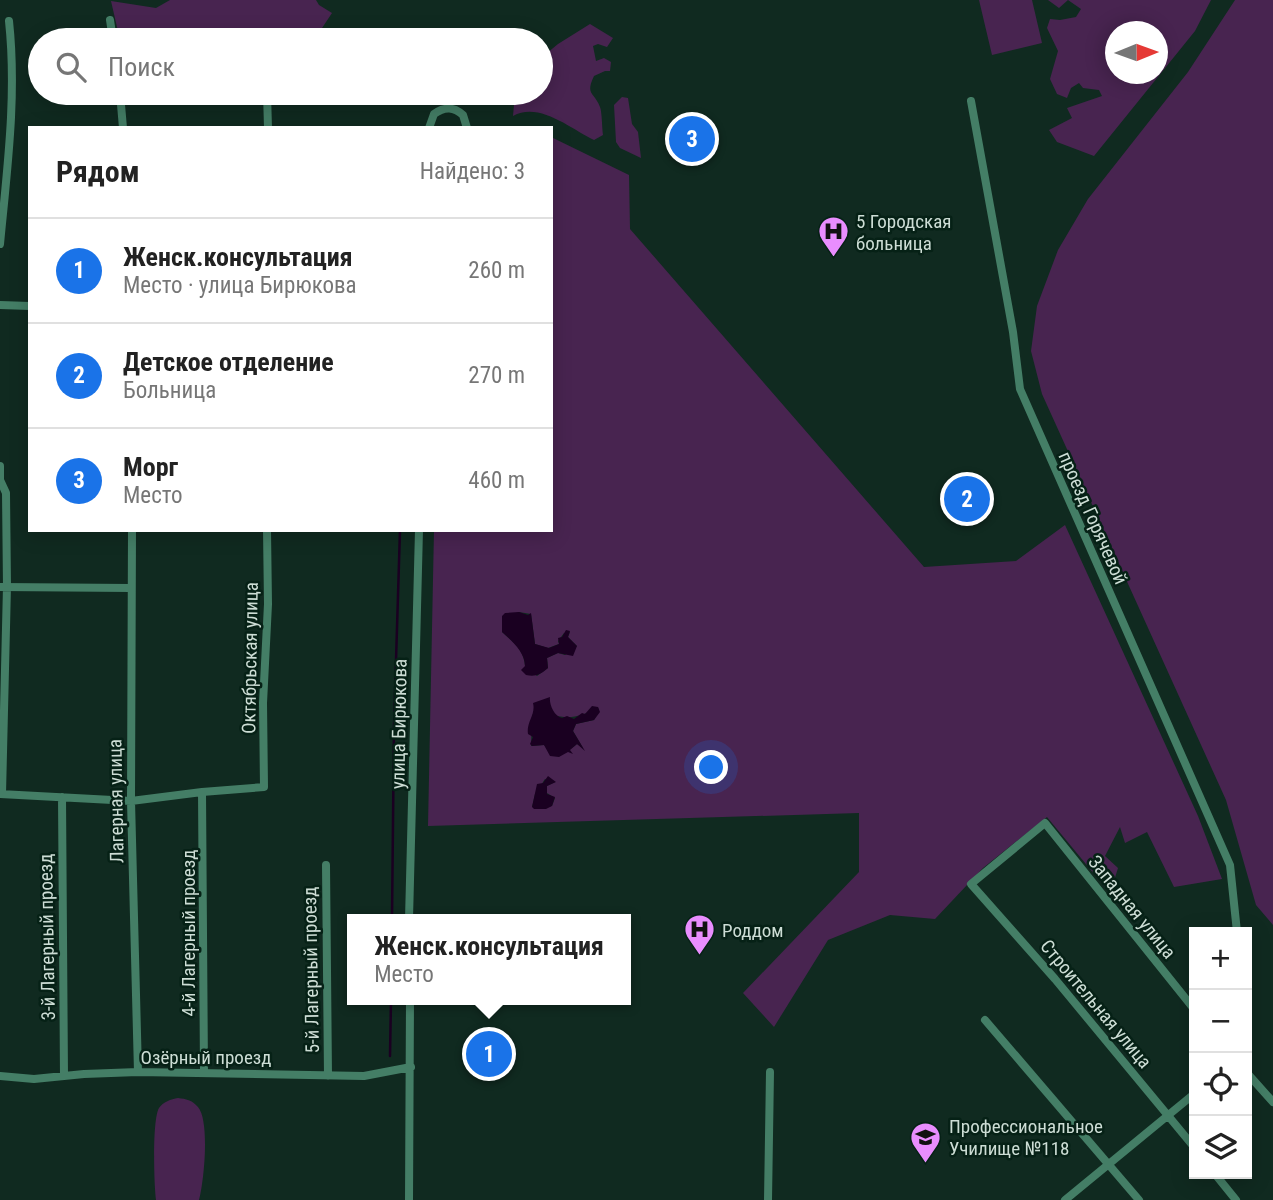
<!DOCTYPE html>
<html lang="ru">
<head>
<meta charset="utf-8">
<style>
  body { margin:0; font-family:"Roboto Condensed",sans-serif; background:#f2f2f2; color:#222 }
  .controls { position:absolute; right:21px; bottom:21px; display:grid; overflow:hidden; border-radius:0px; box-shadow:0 4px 18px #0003 }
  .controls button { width:63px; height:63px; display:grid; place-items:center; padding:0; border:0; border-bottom:2px solid #e0e0e0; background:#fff; color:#222; font:35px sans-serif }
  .compass { position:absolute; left:1105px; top:21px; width:63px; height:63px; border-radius:50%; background:#fff; box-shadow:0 4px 18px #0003; rotate:89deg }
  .you { position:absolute; left:712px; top:768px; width:24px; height:24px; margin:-18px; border:5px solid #fff; border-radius:50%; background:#1a73e8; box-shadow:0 0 0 10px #1a73e833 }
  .badge { display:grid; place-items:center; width:46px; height:46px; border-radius:50%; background:#1a73e8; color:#fff; font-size:23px; font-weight:700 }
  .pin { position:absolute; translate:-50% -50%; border:4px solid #fff; box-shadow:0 2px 7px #0006 }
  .popup { position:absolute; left:347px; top:914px; width:284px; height:91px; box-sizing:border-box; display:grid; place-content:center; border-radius:0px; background:#fff; filter:drop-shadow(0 2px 5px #0005); font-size:23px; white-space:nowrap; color:#767676 }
  .popup b { font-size:26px; color:#222 }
  .popup::after { content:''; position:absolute; left:50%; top:100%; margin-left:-14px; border:14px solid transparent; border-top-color:#fff }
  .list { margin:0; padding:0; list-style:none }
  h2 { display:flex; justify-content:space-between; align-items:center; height:91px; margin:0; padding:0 28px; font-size:30px }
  h2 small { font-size:23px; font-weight:400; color:#767676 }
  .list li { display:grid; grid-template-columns:46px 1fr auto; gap:21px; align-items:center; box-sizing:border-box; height:105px; padding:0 28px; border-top:2px solid #e0e0e0 }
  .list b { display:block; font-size:26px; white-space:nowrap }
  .list p { margin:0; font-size:23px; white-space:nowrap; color:#767676 }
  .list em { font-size:23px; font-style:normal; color:#767676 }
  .icon { flex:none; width:38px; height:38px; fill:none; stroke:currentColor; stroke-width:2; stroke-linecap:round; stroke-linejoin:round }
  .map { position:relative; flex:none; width:1273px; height:1200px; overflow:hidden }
  .search { position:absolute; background:#fff; box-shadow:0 4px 18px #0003; left:28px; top:28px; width:525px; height:77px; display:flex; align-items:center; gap:18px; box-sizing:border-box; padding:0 24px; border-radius:38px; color:#767676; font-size:26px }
  .panel { position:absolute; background:#fff; box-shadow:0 4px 18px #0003; left:28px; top:126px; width:525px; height:406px; border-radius:0px }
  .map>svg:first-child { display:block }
  .green { fill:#482450; fill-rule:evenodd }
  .water { fill:#1a0021 }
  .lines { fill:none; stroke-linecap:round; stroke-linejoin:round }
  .stream { stroke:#1a0021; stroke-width:2.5 }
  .street { stroke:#447e66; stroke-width:8 }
  .labels { text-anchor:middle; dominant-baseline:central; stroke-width:5; stroke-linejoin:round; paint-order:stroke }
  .poi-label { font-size:19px; fill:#cdddd5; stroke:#062116; text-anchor:start }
  .street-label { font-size:19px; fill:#cdddd5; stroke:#062116 }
</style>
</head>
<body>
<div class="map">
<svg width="1273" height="1200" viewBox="0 0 1273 1200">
  <rect width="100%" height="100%" fill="#102a20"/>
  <!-- green -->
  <path class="green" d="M170,0h146l3,5 13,8 -10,15 25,11 21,-5 29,6h-277l-9,-39 45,7z
    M979,0h53l10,43 -50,12z
    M1048,0h163l-16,31 -101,125 -37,-14 -8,-12 23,-12 -5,-10 35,-12 -3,-6 -16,-2 -4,-5 -8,5 -4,10 -10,-4 -7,-15 8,-28 -11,-23 3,-9 10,1 16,-3 5,-8 -13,-9 -9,8zM1116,32h42v42h-42z
    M1235,0h38v925l-17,-20 -30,-105 -184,-406 -11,-43 6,-45 21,-56 30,-51 100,-127z
    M590,24l23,14 -6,9 -9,-3 -5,2 3,15 8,-3 7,4 -1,9h-5l-11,5c-9,19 0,16 6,31 2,5 2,21 3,28l-9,5c-23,-11 -55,-39 -81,-24l2,-23h26v-8l3,1 5,-6 -2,-5 -6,-2v-15l17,-14z
    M622,97l6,1 4,26 6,8 3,26 -21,-10 -4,-6 -2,-37z
    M551,137l78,38 1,54 294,338 92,-6 49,-36 133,291 24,63 -48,8 -27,-55 -22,11 -5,-16 -15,29 13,12 -5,16 13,21 -2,5 -77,-93 -64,51 -48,51 -45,-4 -62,25 -54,87 -31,-34 116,-121v-59l-431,13 6,-296h117zM519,612l12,2 4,30 13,4 11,-4 -1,-3 6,-8 6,-1 -2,5 9,9 -12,9 -7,-2 -11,5 1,10 -11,8 -12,-10c-1,-16 -12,-24 -23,-34l2,-14zM598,707l1,4 -5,9 -18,4 -3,7 10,17 -6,-4c-10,8 -14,10 -27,8l-6,-7 -13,1 1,-30 3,-6c27,8 38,12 63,-3zM545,779l10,3 -8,4v7l8,5 -3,8 -20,1 3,-13z
    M178,1098c8,1 14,2 20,9 12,14 6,75 1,93h-43c-2,-15 -4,-80 3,-92 4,-6 12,-9 19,-10z"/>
  <!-- water -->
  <path class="water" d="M519,612l9,3 3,-2 4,31 14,4 10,-4 -1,-6 4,-1 4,-7 4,1 -2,6 9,9 -4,10 -15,-3 -11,5 1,10c-8,7 -13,9 -22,7l-5,-5 4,-4c0,-14 -13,-25 -23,-34v-16l3,-3z
    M550,697c-1,7 4,19 12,21l5,-2 7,3 8,-6 3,1 7,-8 6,1 2,5 -6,8 -18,4 -3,7 12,20 -8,-7 -7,6 3,4 -5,-2 -9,5 -9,-1 -6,-11 -12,1 -2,-2 3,-7 -5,-3c-2,-12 8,-19 5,-31z
    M548,776l8,6 -9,4v8l8,3 -3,9 -6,3h-12l-2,-2 5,-23 6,-1z"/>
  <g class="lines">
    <!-- stream -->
    <path class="stream" d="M392,919l2,-193 6,-196
      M390,1056l1,-56"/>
    <!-- street -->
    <path class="street" d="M110,20l3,20
      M120,93l3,35
      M267,93l1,35
      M971,101l42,231 7,57 210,476 7,67
      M429,128l5,-14c11,-8 20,-7 29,1l4,13
      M0,244c7,-74 17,-148 9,-223
      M0,305l30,1
      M0,466v14l6,13 1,93 -5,208
      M132,530l-1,271 7,271
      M0,587l131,1
      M202,792l2,281
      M0,794l131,7 71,-9 62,-5 -1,-84 5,-99 -1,-74
      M62,797l2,279
      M326,865l2,211
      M409,919l10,-389
      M1194,1009l-149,-186 -74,61 84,95 139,168
      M985,1020l154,180
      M1247,1073l26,29
      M0,1076l34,3 50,-5 54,-2 226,4 47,-9
      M1215,1174l21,26
      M409,1200l1,-200
      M768,1200l2,-128
      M1065,1200l129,-106"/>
  </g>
  <!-- icons -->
  <defs>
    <symbol id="hospital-pin" viewBox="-11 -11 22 30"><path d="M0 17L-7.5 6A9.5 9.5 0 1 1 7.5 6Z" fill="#e98dfe" stroke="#062116"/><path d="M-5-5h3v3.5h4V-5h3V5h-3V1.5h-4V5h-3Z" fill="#111"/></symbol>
    <symbol id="university-pin" viewBox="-11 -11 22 30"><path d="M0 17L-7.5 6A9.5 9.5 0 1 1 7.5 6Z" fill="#e98dfe" stroke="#062116"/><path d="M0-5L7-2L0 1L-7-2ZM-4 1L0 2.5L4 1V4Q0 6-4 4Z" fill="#111"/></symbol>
  </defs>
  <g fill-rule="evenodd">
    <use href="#hospital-pin" x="816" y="214" width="35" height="47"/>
    <use href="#hospital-pin" x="682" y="912" width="35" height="47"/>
    <use href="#university-pin" x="908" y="1120" width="35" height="47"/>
  </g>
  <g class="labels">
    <!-- poi labels -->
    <g class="poi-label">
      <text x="856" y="221">5 Городская<tspan x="856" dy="22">больница</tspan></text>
      <text x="722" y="930">Роддом</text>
      <text x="949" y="1126">Профессиональное<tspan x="949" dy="22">Училище №118</tspan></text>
    </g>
    <!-- street labels -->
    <g class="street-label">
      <text transform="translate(1093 518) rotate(66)">проезд Горячевой</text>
      <text transform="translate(250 658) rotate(-89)">Октябрьская улица</text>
      <text transform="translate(399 724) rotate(-89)">улица Бирюкова</text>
      <text transform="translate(116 801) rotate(-91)">Лагерная улица</text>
      <text transform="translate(1132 907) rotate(51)">Западная улица</text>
      <text transform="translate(188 933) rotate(-90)">4-й Лагерный проезд</text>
      <text transform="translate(47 937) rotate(-91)">3-й Лагерный проезд</text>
      <text transform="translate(311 970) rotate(-91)">5-й Лагерный проезд</text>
      <text transform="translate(1096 1004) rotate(50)">Строительная улица</text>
      <text x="206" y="1057">Озёрный проезд</text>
    </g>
  </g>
</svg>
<div class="controls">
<button>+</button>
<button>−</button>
<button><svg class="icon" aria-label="locate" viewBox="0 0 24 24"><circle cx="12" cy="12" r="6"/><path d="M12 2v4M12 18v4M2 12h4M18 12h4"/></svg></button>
<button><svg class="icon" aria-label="layers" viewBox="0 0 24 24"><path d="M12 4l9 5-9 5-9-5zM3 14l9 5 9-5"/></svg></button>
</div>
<svg class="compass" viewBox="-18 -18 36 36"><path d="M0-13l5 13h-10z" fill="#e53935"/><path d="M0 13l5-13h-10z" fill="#767676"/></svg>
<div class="you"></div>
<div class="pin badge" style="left:489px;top:1054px">1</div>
<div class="popup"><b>Женск.консультация</b>Место</div>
<div class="pin badge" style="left:967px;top:499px">2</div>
<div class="pin badge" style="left:692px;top:139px">3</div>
<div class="search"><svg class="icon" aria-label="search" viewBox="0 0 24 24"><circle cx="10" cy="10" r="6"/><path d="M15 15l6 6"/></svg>Поиск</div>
<section class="panel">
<h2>Рядом<small>Найдено: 3</small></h2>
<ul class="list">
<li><span class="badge">1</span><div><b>Женск.консультация</b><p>Место · улица Бирюкова</p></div><em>260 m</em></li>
<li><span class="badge">2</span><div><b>Детское отделение</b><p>Больница</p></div><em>270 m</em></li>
<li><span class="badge">3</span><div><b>Морг</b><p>Место</p></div><em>460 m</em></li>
</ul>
</section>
</div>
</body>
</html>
